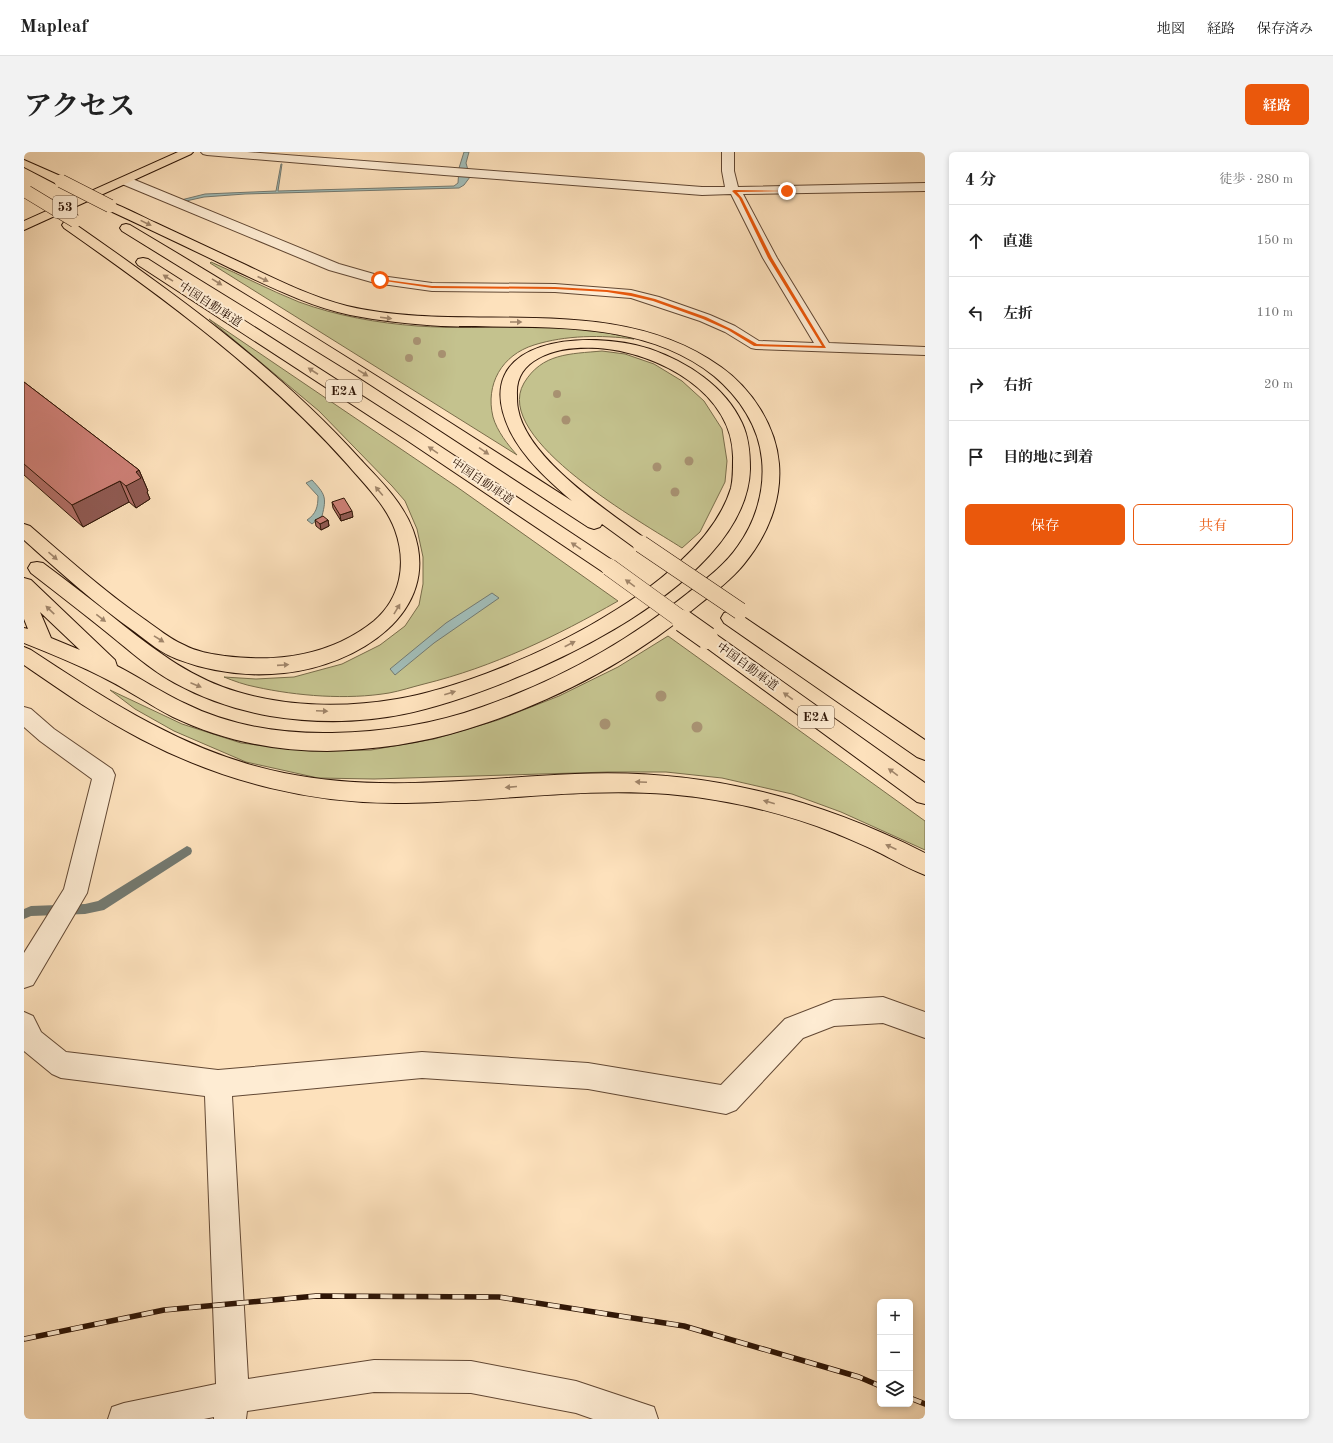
<!DOCTYPE html>
<html lang="ja">
<head>
<meta charset="utf-8">
<style>
  body { margin:0; font-family:"Old Standard TT","Noto Serif JP",serif; background:#f2f2f2; color:#222 }
  .controls { position:absolute; right:12px; bottom:12px; display:grid; overflow:hidden; border-radius:6px; box-shadow:0 2px 6px #0003 }
  .controls button { width:36px; height:36px; display:grid; place-items:center; padding:0; border:0; border-bottom:1px solid #e0e0e0; background:#fff; color:#222; font:20px sans-serif }
  .stop { position:absolute; width:12px; height:12px; margin:-9px; border:3px solid #ea580c; border-radius:50%; background:#fff }
  .stop.end { background:#ea580c; border-color:#fff; box-shadow:0 1px 4px #0008 }
  .list { margin:0; padding:0; list-style:none }
  h2 { display:flex; justify-content:space-between; align-items:center; height:52px; margin:0; padding:0 16px; font-size:17px }
  h2 small { font-size:13px; font-weight:400; color:#767676 }
  .list li { display:grid; grid-template-columns:26px 1fr auto; gap:12px; align-items:center; box-sizing:border-box; height:72px; padding:0 16px; border-top:1px solid #e0e0e0 }
  .list b { display:block; font-size:15px; white-space:nowrap }
  .list em { font-size:13px; font-style:normal; color:#767676 }
  .actions { display:flex; gap:8px; padding:12px 16px }
  .actions a { flex:1; padding:9px 0; border:1px solid #ea580c; border-radius:6px; text-align:center; font-size:14px; color:#ea580c }
  .actions .main { background:#ea580c; color:#fff }
  .icon { flex:none; width:22px; height:22px; fill:none; stroke:currentColor; stroke-width:2; stroke-linecap:round; stroke-linejoin:round }
  .map { position:relative; flex:none; width:901px; height:1267px; overflow:hidden; border-radius:6px }
  header { display:flex; align-items:center; gap:24px; box-sizing:border-box; height:56px; padding:0 20px; background:#fff; border-bottom:1px solid #e0e0e0 }
  header strong { font-size:19px }
  nav { display:flex; gap:22px; margin-inline-start:auto; font-size:14px }
  .intro { display:flex; align-items:center; justify-content:space-between; box-sizing:border-box; height:96px; padding:0 24px }
  h1 { margin:0; font-size:28px }
  .button { padding:10px 18px; border-radius:6px; background:#ea580c; color:#fff; font-size:14px; font-weight:700 }
  main { display:flex; gap:24px; padding:0 24px }
  aside { flex:1; background:#fff; border-radius:6px; box-shadow:0 2px 6px #0003 }
  .map>svg:first-child { display:block }
  .green { fill:#c4c28e; stroke:#796c4a }
  .water { fill:#a1bcb7; stroke:#737970 }
  .lines { fill:none; stroke-linecap:round; stroke-linejoin:round }
  .stream { fill:#737970; fill-rule:evenodd }
  .street-casing { stroke:#624834; stroke-width:2 }
  .highway-casing { stroke:#2e1506; stroke-width:2 }
  .street { fill:#feecd3; fill-rule:evenodd }
  .highway { fill:#fde1bc; fill-rule:evenodd }
  .rail-casing { stroke:#2e1506; stroke-width:5.5 }
  .rail { stroke:#feecd3; stroke-width:4; stroke-dasharray:12; stroke-linecap:butt }
  .highway-bridge-far2-casing { stroke:#2e1506; stroke-width:14; stroke-linecap:butt }
  .highway-bridge-far1-casing { stroke:#2e1506; stroke-width:18; stroke-linecap:butt }
  .highway-bridge-casing { stroke:#2e1506; stroke-width:24; stroke-linecap:butt }
  .highway-bridge-far2 { stroke:#fde1bc; stroke-width:13 }
  .highway-bridge-far1 { stroke:#fde1bc; stroke-width:17 }
  .highway-bridge { stroke:#fde1bc; stroke-width:22 }
  .tree { fill:#a89272 }
  .wall { fill:#b16e66; stroke:#2e1506 }
  .shaded-wall { fill:#905a53; stroke:#2e1506 }
  .building { fill:#ce8077; stroke:#2e1506 }
  .oneway { fill:#a0856a }
  .route { fill:#ea580c }
  .labels { text-anchor:middle; dominant-baseline:central; stroke-width:4; stroke-linejoin:round; paint-order:stroke }
  .far-street-label { font-size:12px; fill:#2e1506; stroke:#feecd3 }
  .shield { fill:#feecd3; stroke:#6c5644; stroke-width:1 }
  .shield-label { font-size:13px; font-weight:bold; fill:#2e1506 }
</style>
</head>
<body>
<header>
<strong>Mapleaf</strong>
<nav><a>地図</a><a>経路</a><a>保存済み</a></nav>
</header>
<div class="intro"><h1>アクセス</h1><a class="button">経路</a></div>
<main>
<div class="map">
<svg width="901" height="1267" viewBox="0 0 901 1267">
  <rect width="100%" height="100%" fill="#fde1bc"/>
  <filter id="stains"><feTurbulence type="fractalNoise" baseFrequency=".005" numOctaves="4"/><feColorMatrix values="0 0 0 0 .2 0 0 0 0 .09 0 0 0 0 .02 0 0 0 .5 -.17"/></filter>
  <radialGradient id="worn" r=".72"><stop offset=".6" stop-color="#630" stop-opacity="0"/><stop offset="1" stop-color="#630" stop-opacity=".3"/></radialGradient>
  <!-- green -->
  <path class="green" d="M187,110c30,13 58,28 88,40 38,14 79,21 118,24 72,5 147,-7 217,13 -33,-4 -68,-4 -100,6 -32,10 -49,39 -41,72 4,14 15,28 24,38l-307,-192z
    M185,167l248,168 161,114c-61,35 -125,66 -194,83 -12,3 -24,7 -35,9 -42,7 -92,3 -133,-6 -11,-2 -22,-6 -32,-10l32,2 38,-2 48,-13 38,-19 25,-19 14,-21 4,-21v-27l-6,-28 -12,-28 -13,-15 -73,-75z
    M578,199l23,3 29,10 28,17 22,20 18,28 5,32 -2,21 -25,50 -18,16c-37,-24 -191,-109 -158,-165 18,-30 46,-29 78,-32z
    M644,484l257,185v29l-84,-38 -49,-18 -70,-16 -56,-6h-58l-234,7 -56,-1 -72,-16 -72,-31 -39,-22 -25,-19 72,34 59,19 71,8 59,-1 63,-11 64,-19 61,-24 59,-29z"/>
  <!-- water -->
  <path class="water" d="M440,0h5l-3,11 4,14 -6,8 -5,3 -214,6 -41,3 -18,4 -5,-1 24,-6 71,-3 5,-27h1l-4,27 176,-5 4,-3 1,-15z
    M288,328c13,14 15,17 10,36l-10,8 -5,-4c9,-6 11,-13 11,-24l-12,-13z
    M468,441l7,5 -65,45 -39,32 -5,-6 56,-46z"/>
  <g class="lines">
    <!-- stream -->
    <path class="stream" d="M163,694l4,2 1,3 -1,3 -87,56 -19,4 -54,2 -7,3v-10l7,-3 54,-2 13,-3z"/>
    <defs>
      <path id="street" d="M177,0h46l455,35h23l-3,-16v-19h12v19l4,16 187,-4v8l-182,3 34,64 52,85 96,4v8l-169,-6 -5,-1 -26,-16 -25,-11 -69,-23 -76,-6 -123,-1 -57,-8 -46,-13 -207,-86 -2,-3 2,-3h8l209,86 42,12 51,7 123,1 76,6 28,7 51,18 25,11 24,15 55,2 -51,-85 -32,-64 -29,1 -258,-20 -237,-20 -4,-1z
        M0,555l7,2 23,20 58,40 3,6 -28,118 -54,92 -9,3v-35l40,-64 28,-110 -52,-38 -16,-14z
        M859,845l42,15v26l-42,-15 -49,3 -31,12 -67,72 -10,4 -138,-25 -166,-11 -190,18 16,283 126,-19 97,1 105,20 78,26 4,12h-65l-17,-6 -105,-20 -97,-1 -127,19 -1,8h-32v-2l-10,2h-96l4,-12 12,-4 92,-19 -11,-288 -144,-18 -9,-4 -28,-23v-39l9,4 8,16 25,20 152,18 204,-18 166,11 133,22 64,-66 49,-19z"/>
      <path id="highway" d="M154,0h15l-2,2 -167,76v-9z
        M0,8l41,18 2,3 -2,3h-8l-33,-17z
        M86,50c16,6 31,14 46,21 30,14 60,28 90,42 33,16 66,32 101,41 122,29 265,-17 374,61 31,22 55,59 58,97 3,37 -12,72 -35,100 -12,15 -28,27 -43,39 -68,57 -149,100 -234,126 -45,14 -93,21 -140,22 -53,0 -106,-11 -154,-34 -22,-11 -43,-26 -65,-37 -27,-14 -56,-26 -84,-37v-15l4,1 -4,-10v-41l7,2 84,80 2,6c23,12 44,26 67,37 46,23 98,31 148,30 51,-1 103,-9 150,-26 75,-26 145,-65 206,-114 18,-14 37,-28 50,-47 18,-25 27,-56 24,-86 -3,-34 -23,-63 -48,-84 -74,-60 -184,-47 -273,-50 -30,-2 -61,-5 -91,-11 -42,-9 -81,-29 -120,-47 -41,-20 -83,-40 -124,-59l-2,-3 2,-3zM16,460l40,38 -29,-12z
        M44,69l4,1c102,71 205,145 288,237 20,21 43,44 53,71 31,83 -58,136 -129,143 -36,4 -73,-1 -107,-14 -16,-6 -29,-17 -42,-27 -40,-28 -75,-60 -111,-92v-16l6,2c37,32 74,65 114,93 13,9 26,20 40,26 13,7 28,9 41,11 53,7 107,-1 149,-35 27,-23 33,-58 21,-91 -9,-25 -30,-45 -47,-65 -82,-92 -184,-167 -284,-237l-2,-3 2,-3z
        M102,72l4,1c150,89 297,182 442,276 -23,-20 -48,-42 -62,-70 -45,-95 80,-102 140,-82 37,13 75,37 92,74 7,15 8,30 8,46 -3,122 -245,224 -346,245 -43,9 -91,9 -134,2 -33,-6 -66,-17 -95,-33 -24,-13 -44,-31 -65,-48 -26,-21 -53,-42 -79,-62l-3,-5 3,-5 6,-1 6,1c27,20 54,41 80,62 36,28 70,54 115,67 50,15 107,16 159,7 99,-17 303,-108 334,-211 2,-9 2,-18 2,-27 3,-68 -76,-109 -135,-113 -20,-1 -41,0 -59,10 -15,8 -23,20 -22,37 0,5 0,9 1,14 9,50 90,102 129,131l3,4 -3,4 -6,2 -6,-2 -33,-24 -2,3 -6,2 -6,-2 -231,-151 -235,-145 -2,-3 2,-3z
        M119,106l5,1 272,174 195,129 3,5 -3,5 -6,1 -6,-1 -195,-131 -270,-176 -2,-3 2,-3z
        M707,459l7,2 187,127v20l-8,-3 -193,-134 -3,-5 3,-5z
        M683,479l7,2 211,150v21l-8,-2 -217,-159 -3,-5 3,-5z
        M0,495l7,3c79,52 158,104 253,123 97,20 193,5 291,1 125,-6 239,23 350,79v22c-16,-6 -31,-15 -47,-23 -14,-7 -29,-13 -43,-19 -53,-21 -110,-34 -167,-39 -88,-7 -174,8 -262,9 -92,2 -183,-21 -265,-64 -41,-21 -79,-48 -117,-74z"/>
    </defs>
    <!-- street casing -->
    <use href="#street" class="street-casing"/>
    <!-- highway casing -->
    <use href="#highway" class="highway-casing"/>
    <!-- street -->
    <use href="#street" class="street"/>
    <!-- highway -->
    <use href="#highway" class="highway"/>
    <defs>
      <path id="rail" d="M0,1187l140,-29 152,-14 183,1 185,29 175,51 21,9
        M886,1246l15,6"/>
    </defs>
    <!-- rail casing -->
    <use href="#rail" class="rail-casing"/>
    <!-- rail -->
    <use href="#rail" class="rail"/>
    <defs>
      <path id="highway-bridge-far2" d="M37,29l49,25
        M3,40l48,29"/>
      <path id="highway-bridge-far1" d="M617,392l99,67
        M585,415l76,55"/>
      <path id="highway-bridge" d="M659,469l24,17"/>
    </defs>
    <!-- highway-bridge-far2 casing -->
    <use href="#highway-bridge-far2" class="highway-bridge-far2-casing"/>
    <!-- highway-bridge-far1 casing -->
    <use href="#highway-bridge-far1" class="highway-bridge-far1-casing"/>
    <!-- highway-bridge casing -->
    <use href="#highway-bridge" class="highway-bridge-casing"/>
    <!-- highway-bridge-far2 -->
    <use href="#highway-bridge-far2" class="highway-bridge-far2"/>
    <!-- highway-bridge-far1 -->
    <use href="#highway-bridge-far1" class="highway-bridge-far1"/>
    <!-- highway-bridge -->
    <use href="#highway-bridge" class="highway-bridge"/>
  </g>
  <!-- trees -->
  <g class="tree">
    <circle cx="393" cy="189" r="4"/>
    <circle cx="418" cy="202" r="4"/>
    <circle cx="385" cy="206" r="4"/>
    <circle cx="533" cy="242" r="4"/>
    <circle cx="542" cy="268" r="4.5"/>
    <circle cx="665" cy="309" r="4.5"/>
    <circle cx="633" cy="315" r="4.5"/>
    <circle cx="651" cy="340" r="4.5"/>
    <circle cx="637" cy="544" r="5.5"/>
    <circle cx="581" cy="572" r="5.5"/>
    <circle cx="673" cy="575" r="5.5"/>
  </g>
  <!-- wall -->
  <path class="wall" d="M0,230l115,88 9,21 -1,1 3,7 -14,9 -7,-6 -46,25 -59,-52z
    M308,350l21,15 -12,4 -8,-13z
    M291,368h13l1,6 -8,4 -5,-4z"/>
  <!-- shaded-wall -->
  <path class="shaded-wall" d="M115,318l9,21 -1,1 3,7 -14,9 -10,-22 10,-14z
    M96,329l9,21 -46,25 -11,-22z
    M328,359l1,6 -12,4 -1,-6z
    M304,368l1,6 -8,4 -1,-6z"/>
  <!-- building -->
  <path class="building" d="M0,230l115,88 -3,2 5,6 -15,8 -6,-5 -48,24 -48,-41z
    M320,346l8,13 -12,4 -8,-13z
    M299,364l5,4 -8,4 -5,-4z"/>
  <!-- one-way arrows -->
  <defs><path id="oneway-solid" d="M-6-.8H1V-3.2L6.5 0L1 3.2V.8H-6Z"/></defs>
  <g class="oneway">
    <use href="#oneway-solid" transform="translate(122 71) rotate(26)"/>
    <use href="#oneway-solid" transform="translate(144 126) rotate(-148)"/>
    <use href="#oneway-solid" transform="translate(239 127) rotate(25)"/>
    <use href="#oneway-solid" transform="translate(193 130) rotate(32)"/>
    <use href="#oneway-solid" transform="translate(362 166) rotate(7)"/>
    <use href="#oneway-solid" transform="translate(492 170)"/>
    <use href="#oneway-solid" transform="translate(289 219) rotate(-147)"/>
    <use href="#oneway-solid" transform="translate(339 221) rotate(32)"/>
    <use href="#oneway-solid" transform="translate(409 298) rotate(-146)"/>
    <use href="#oneway-solid" transform="translate(460 299) rotate(34)"/>
    <use href="#oneway-solid" transform="translate(355 339) rotate(-130)"/>
    <use href="#oneway-solid" transform="translate(552 394) rotate(-146)"/>
    <use href="#oneway-solid" transform="translate(29 404) rotate(41)"/>
    <use href="#oneway-solid" transform="translate(606 431) rotate(-144)"/>
    <use href="#oneway-solid" transform="translate(373 457) rotate(-59)"/>
    <use href="#oneway-solid" transform="translate(26 458) rotate(-136)"/>
    <use href="#oneway-solid" transform="translate(77 466) rotate(38)"/>
    <use href="#oneway-solid" transform="translate(135 487) rotate(32)"/>
    <use href="#oneway-solid" transform="translate(546 492) rotate(-27)"/>
    <use href="#oneway-solid" transform="translate(259 513) rotate(-4)"/>
    <use href="#oneway-solid" transform="translate(172 533) rotate(23)"/>
    <use href="#oneway-solid" transform="translate(426 541) rotate(-17)"/>
    <use href="#oneway-solid" transform="translate(764 544) rotate(-144)"/>
    <use href="#oneway-solid" transform="translate(298 559) rotate(2)"/>
    <use href="#oneway-solid" transform="translate(869 620) rotate(-144)"/>
    <use href="#oneway-solid" transform="translate(617 630) rotate(-177)"/>
    <use href="#oneway-solid" transform="translate(487 635) rotate(175)"/>
    <use href="#oneway-solid" transform="translate(745 650) rotate(-164)"/>
    <use href="#oneway-solid" transform="translate(867 695) rotate(-156)"/>
  </g>
  <!-- route -->
  <path class="route" d="M710,38l54,1 -51,1 5,6 30,60 54,90 -72,-2 -26,-16 -25,-11 -50,-18 -22,-5 -24,-4 -52,-3 -123,-1 -54,-8 2,-1 52,7 123,1 52,3 24,3 24,6 51,18 25,12 26,15 65,2 -54,-88 -29,-60 -7,-7z"/>
  <g class="labels">
    <!-- far-street labels -->
    <g class="far-street-label">
      <text transform="translate(186 153) rotate(33)">中国自動車道</text>
      <text transform="translate(458 330) rotate(34)">中国自動車道</text>
      <text transform="translate(723 515) rotate(36)">中国自動車道</text>
    </g>
    <!-- shield labels -->
    <g class="shield">
      <rect x="29" y="44" width="24" height="22" rx="3"/>
      <rect x="302" y="228" width="36" height="22" rx="3"/>
      <rect x="774" y="554" width="36" height="22" rx="3"/>
    </g>
    <g class="shield-label">
      <text x="41" y="55">53</text>
      <text x="320" y="239">E2A</text>
      <text x="792" y="565">E2A</text>
    </g>
  </g>
  <rect width="100%" height="100%" filter="url(#stains)"/>
  <rect width="100%" height="100%" fill="url(#worn)"/>
</svg>
<div class="controls">
<button>+</button>
<button>−</button>
<button><svg class="icon" aria-label="layers" viewBox="0 0 24 24"><path d="M12 4l9 5-9 5-9-5zM3 14l9 5 9-5"/></svg></button>
</div>
<div class="stop" style="left:356px;top:128px"></div>
<div class="stop end" style="left:763px;top:39px"></div>
</div>
<aside>
<h2>4 分<small>徒歩 · 280 m</small></h2>
<ul class="list">
<li><svg class="icon" aria-label="ahead" viewBox="0 0 24 24"><path d="M12 20V5M6 11l6-6 6 6"/></svg><div><b>直進</b></div><em>150 m</em></li>
<li><svg class="icon" aria-label="left" viewBox="0 0 24 24"><path d="M17 20v-9H6M10 6l-5 5 5 5"/></svg><div><b>左折</b></div><em>110 m</em></li>
<li><svg class="icon" aria-label="right" viewBox="0 0 24 24"><path d="M7 20v-9h11M14 6l5 5-5 5"/></svg><div><b>右折</b></div><em>20 m</em></li>
<li><svg class="icon" aria-label="arrive" viewBox="0 0 24 24"><path d="M6 21V4h12l-3 4 3 4H6"/></svg><div><b>目的地に到着</b></div></li>
</ul>
<div class="actions"><a class="main">保存</a><a>共有</a></div>
</aside>
</main>
</body>
</html>
